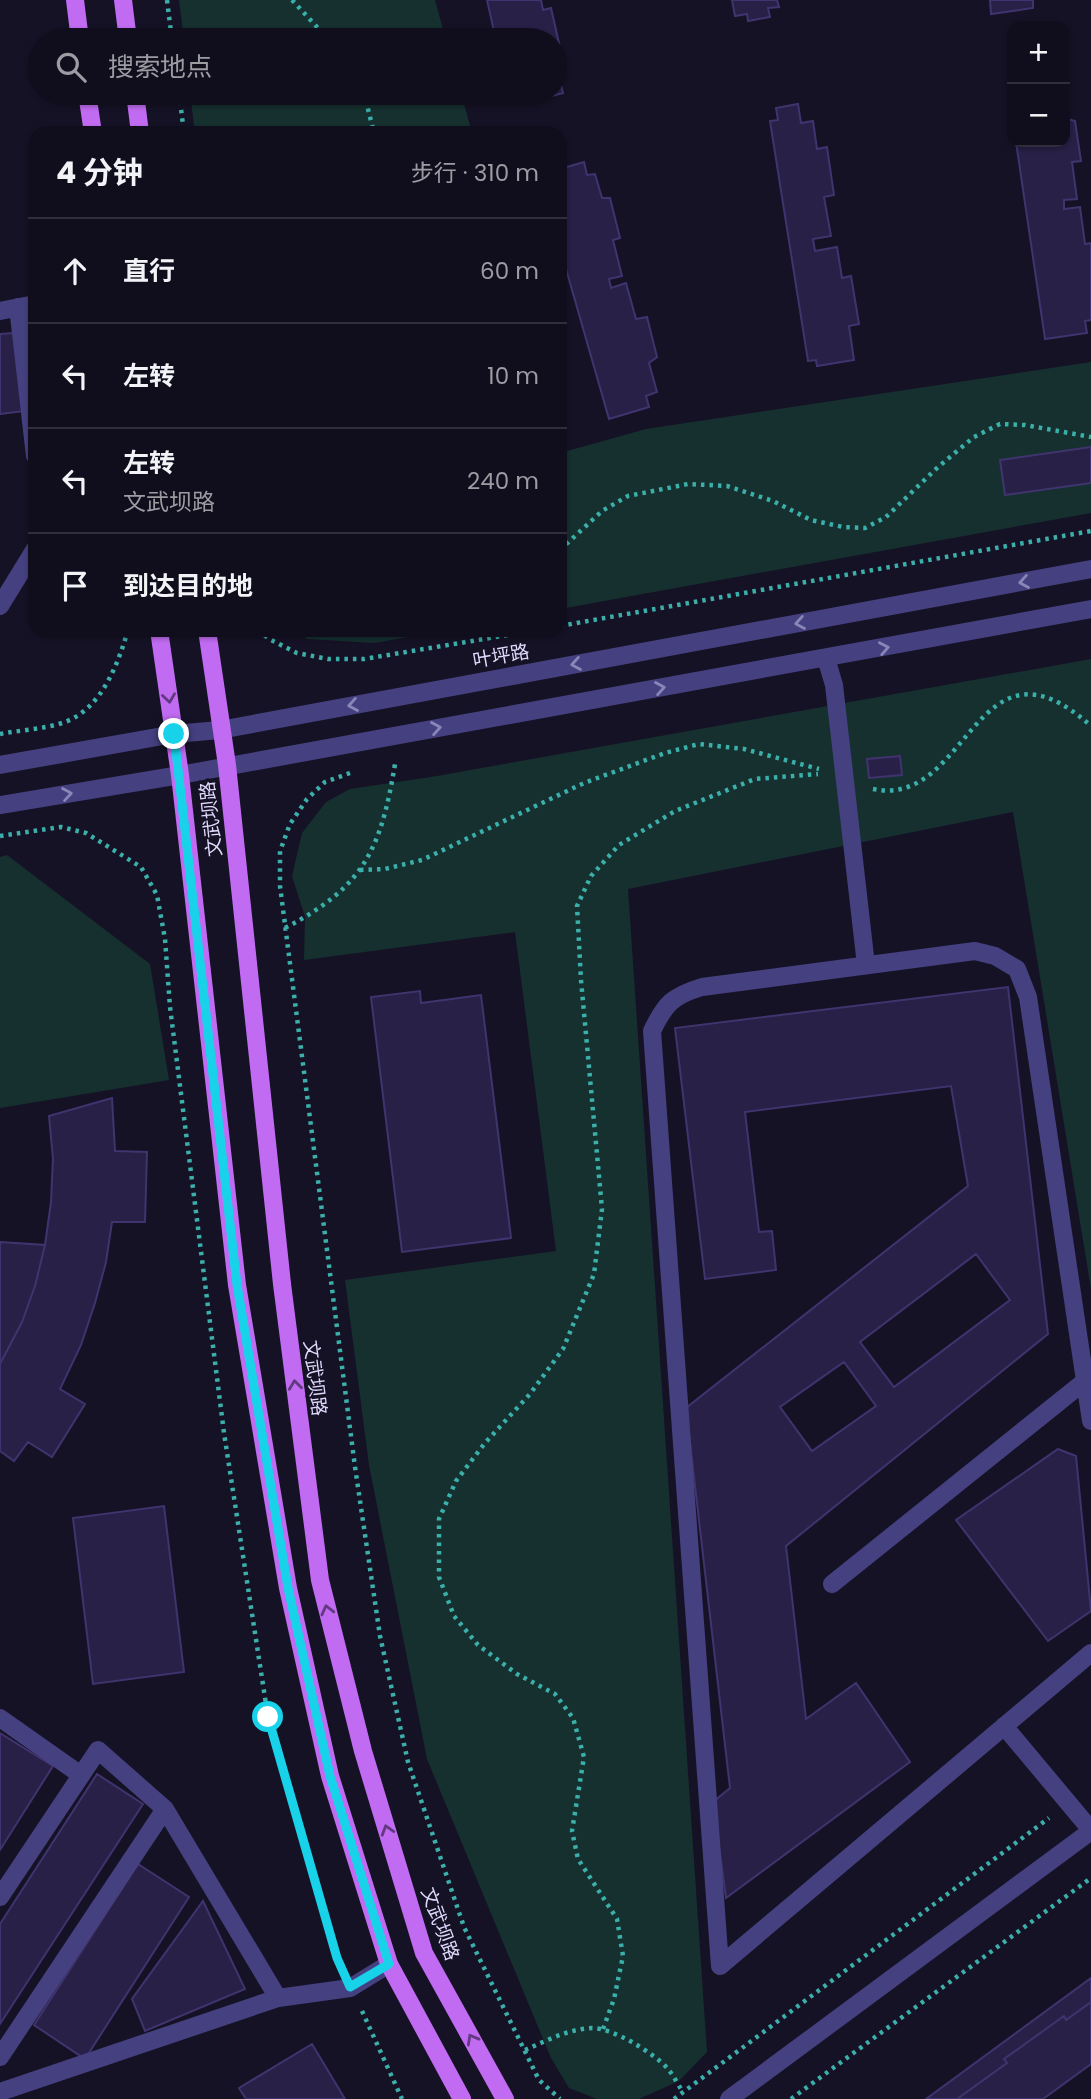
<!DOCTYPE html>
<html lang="zh">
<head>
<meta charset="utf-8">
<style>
  body { margin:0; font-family:Poppins,"Noto Sans SC",sans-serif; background:#1e1c29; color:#f1f3f6 }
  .controls { position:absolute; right:21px; top:21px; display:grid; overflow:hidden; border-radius:14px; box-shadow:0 2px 5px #0004 }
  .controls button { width:63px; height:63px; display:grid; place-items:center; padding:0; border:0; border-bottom:2px solid #302e3b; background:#100e1c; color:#f1f3f6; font:35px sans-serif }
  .stop { position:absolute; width:21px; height:21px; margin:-16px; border:5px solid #18d2ea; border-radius:50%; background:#fff }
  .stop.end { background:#18d2ea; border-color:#fff; box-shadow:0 2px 7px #0008 }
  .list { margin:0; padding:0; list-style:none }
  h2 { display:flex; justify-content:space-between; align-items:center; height:91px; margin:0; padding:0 28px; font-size:30px }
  h2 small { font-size:23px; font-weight:400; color:#9c9ca3 }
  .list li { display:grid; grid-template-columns:46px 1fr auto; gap:21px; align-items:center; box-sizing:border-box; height:105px; padding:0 28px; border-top:2px solid #302e3b }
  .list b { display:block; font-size:26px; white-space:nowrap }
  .list p { margin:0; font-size:23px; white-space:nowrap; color:#9c9ca3 }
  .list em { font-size:23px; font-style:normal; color:#9c9ca3 }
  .icon { flex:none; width:38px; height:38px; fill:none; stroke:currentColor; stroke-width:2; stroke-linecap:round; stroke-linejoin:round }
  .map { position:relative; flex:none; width:1091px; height:2099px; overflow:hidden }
  .search { position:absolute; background:#100e1c; box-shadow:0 2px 5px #0004; left:28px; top:28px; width:539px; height:77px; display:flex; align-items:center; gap:18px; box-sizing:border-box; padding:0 24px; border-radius:38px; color:#9c9ca3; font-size:26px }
  .panel { position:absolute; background:#100e1c; box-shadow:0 2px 5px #0004; left:28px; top:126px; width:539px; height:511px; border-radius:21px }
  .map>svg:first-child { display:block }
  .green { fill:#15302f }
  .building { fill:#282046; stroke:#40346f; stroke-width:2; fill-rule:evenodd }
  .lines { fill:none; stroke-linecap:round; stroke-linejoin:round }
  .path { stroke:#3bafaa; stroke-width:4.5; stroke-dasharray:3.5 5; stroke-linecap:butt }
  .minor { stroke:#454181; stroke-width:18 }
  .major { stroke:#c16bf2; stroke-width:18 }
  .oneway { stroke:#8a86b8 }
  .oneway2 { stroke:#633a82 }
  .route { stroke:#18d2ea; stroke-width:9 }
  .labels { text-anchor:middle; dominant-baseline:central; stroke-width:7; stroke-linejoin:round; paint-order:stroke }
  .street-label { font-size:19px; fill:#dfdafc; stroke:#161226 }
</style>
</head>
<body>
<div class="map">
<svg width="1091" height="2099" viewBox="0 0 1091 2099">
  <rect width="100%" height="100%" fill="#161226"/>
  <!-- green -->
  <path class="green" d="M179,0h256l11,40h-262z
    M190,93h271l11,40h-277z
    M1091,362v151l-531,96v-156l86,-24z
    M295,630h151l-71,13 -68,-4z
    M1091,659v630l-78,-477 -385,77 79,1163 -28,29 -40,18h-42l-28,-11 -18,-30 -124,-299 -58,-294 -24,-185 211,-29 -41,-319 -211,28 1,-43 -13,-41 10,-43 24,-31 24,-13 81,-12z
    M7,855l143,109 19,116 -169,28v-251z"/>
  <!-- building -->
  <path class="building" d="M487,0h54l2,10 8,-2 10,44 -6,1v-13h-59z
    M732,0h45l2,7 -11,1 2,9 -22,4 -1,-7 -12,2z
    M990,0h43v8l-42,6z
    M555,61l8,32 -34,9 -2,-9h28z
    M1065,101l3,18 7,2 6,40 -9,1 5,37 -13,1v9l16,-2 5,37 6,-1v77l-6,1 2,12 -42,6 -29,-197h49z
    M798,104l3,19 12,-2 4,28 10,-2 7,48 -10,2 7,39 -18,3 2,12 22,-4 5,31 9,-2 8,48 -10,2 5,34 -37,6 -1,-6 -8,1 -38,-240 8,-1 -2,-12z
    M584,162l3,13 8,-1 7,24h8l10,40 -7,2 9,36 -13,3 2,9 15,-5 10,36 11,-2 10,40 -8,6 8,29 -11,4 3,11 -40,12 -49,-171v-79z
    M14,333l11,78 -25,3v-80z
    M1091,447v36l-86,12 -5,-35z
    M900,756l2,19 -33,3 -2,-19z
    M1008,987l40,347 -262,212 20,173 50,-36 54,79 -184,136 -13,-96 17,-14 -44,-380 282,-222 -17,-100 -206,26 14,120 13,-1 4,39 -71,9 -30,-251zM976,1254l34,46 -116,87 -34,-45zM844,1362l32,44 -64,45 -32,-44z
    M420,991l1,12 60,-8 30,243 -109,14 -31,-255z
    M112,1098l3,53 32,1 -2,70h-33l-6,40 -11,41 -14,42 -21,44 25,15 -33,53 -24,-15 -14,19 -14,-10v-87l22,-42 13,-36 10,-41 6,-43 2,-43 -4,-43z
    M0,1242l45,3 -10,41 -13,36 -22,42z
    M1058,1449l18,7 15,155 -43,30 -92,-121z
    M164,1506l20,166 -91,12 -20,-166z
    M0,1733l53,33 -53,84z
    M97,1774l46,30 -143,220v-100z
    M138,1864l51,33 -104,162 -51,-34z
    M203,1901l42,88 -100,42 -13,-32z
    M1091,1978v24l-25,18 -2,-4 -60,43 3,4 -50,36h-31z
    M1091,2002v62l-48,35h-86l50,-36 -3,-4 60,-43 2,4z
    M312,2044l33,55h-99l-7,-11z"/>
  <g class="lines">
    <!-- path -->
    <path class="path" d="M167,0l5,40
      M292,0l37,40
      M179,93l5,40
      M361,93l6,12 7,28
      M560,550l42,-39 26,-15 60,-12 39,2 46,15 38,19 32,7 22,1 21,-11 52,-50 36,-30 26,-13 25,1 66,12
      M560,626l531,-95
      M258,630l11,9 28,14 31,6h36l174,-29
      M0,734c21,-4 45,-5 65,-12 37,-14 53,-58 63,-92
      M350,773l-25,9 -18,17 -17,25 -10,27v35l75,581 25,169 28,126 56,165 75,153 21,19
      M873,789c97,20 102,-167 218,-63
      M0,836l61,-9 25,6 55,34 16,28 8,44 5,68 54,426 44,284 72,248
      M360,870l25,-1 37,-9 162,-77 81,-30 34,-9 45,5 75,20
      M285,928c79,-41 96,-79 110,-164
      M362,2011l40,88
      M603,2029l11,-30 9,-43 -6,-37 -39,-60 -6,-28 12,-74 -11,-39 -18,-24 -38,-20 -39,-29 -24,-29 -15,-39v-58l17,-38 29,-38 45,-49 33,-45 31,-75 8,-65 -21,-229 -4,-74 14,-30 28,-31 56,-34 80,-32 63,-5
      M525,2050c21,-9 43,-21 67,-22 21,0 62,25 76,41 6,7 10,16 15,23
      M674,2099l375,-281
      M791,2099l300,-221"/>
    <!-- minor -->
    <path class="minor" d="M18,307l17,149
      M0,311l35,-7
      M0,606l35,-57
      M826,658l8,27 32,280
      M0,765l174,-31 46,-4 871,-161
      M0,805l180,-30 911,-166
      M832,1584l253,-203
      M0,1718l81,57
      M1004,1726l87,104
      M0,1897l98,-147 67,59 113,189
      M720,1966l-68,-935c13,-27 20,-35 50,-44l273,-36 20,5 22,13 11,28 63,424
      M720,1966l371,-313
      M0,2057l165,-248
      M0,2092l278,-94 72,-10 39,-24
      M729,2099l362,-268"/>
    <!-- major -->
    <path class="major" d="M75,0l5,40
      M123,0l5,40
      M87,93l6,40
      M135,93l5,40
      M159,630l21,145 57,510 51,303 42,188 59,188 73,135
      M207,630l20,135 55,519 38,296 43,171 61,202 81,146"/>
  </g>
  <!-- one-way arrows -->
  <defs><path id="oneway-chevron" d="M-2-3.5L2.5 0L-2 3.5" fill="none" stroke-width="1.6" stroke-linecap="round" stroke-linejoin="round" transform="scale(1.75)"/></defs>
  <g class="oneway">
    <use href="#oneway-chevron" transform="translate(1024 582) rotate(170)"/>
    <use href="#oneway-chevron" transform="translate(800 623) rotate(170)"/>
    <use href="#oneway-chevron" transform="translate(884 648) rotate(-11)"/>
    <use href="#oneway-chevron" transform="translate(576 664) rotate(170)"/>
    <use href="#oneway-chevron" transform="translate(660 688) rotate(-10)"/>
    <use href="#oneway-chevron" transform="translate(353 705) rotate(170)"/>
    <use href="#oneway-chevron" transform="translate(436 728) rotate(-10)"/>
    <use href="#oneway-chevron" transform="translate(67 794) rotate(-9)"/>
  </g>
  <g class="oneway2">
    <use href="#oneway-chevron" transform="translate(169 698) rotate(82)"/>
    <use href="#oneway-chevron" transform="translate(295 1385) rotate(-97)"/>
    <use href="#oneway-chevron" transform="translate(327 1610) rotate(-104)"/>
    <use href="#oneway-chevron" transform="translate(387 1830) rotate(-107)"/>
    <use href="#oneway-chevron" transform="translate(472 2039) rotate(-119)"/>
  </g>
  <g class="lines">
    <!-- route -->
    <path class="route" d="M174,734l63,551 51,303 42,188 59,188 -39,23 -13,-29 -69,-241"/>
  </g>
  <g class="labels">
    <!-- street labels -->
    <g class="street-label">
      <text transform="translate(501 656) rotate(-10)">叶坪路</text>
      <text transform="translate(211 819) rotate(-96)">文武坝路</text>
      <text transform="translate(315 1378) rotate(83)">文武坝路</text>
      <text transform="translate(440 1924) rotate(70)">文武坝路</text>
    </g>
  </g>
</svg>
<div class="controls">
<button>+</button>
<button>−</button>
</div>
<div class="stop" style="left:268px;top:1717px"></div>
<div class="stop end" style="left:174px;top:734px"></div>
<div class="search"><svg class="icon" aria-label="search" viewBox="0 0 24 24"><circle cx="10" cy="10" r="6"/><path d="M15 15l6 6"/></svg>搜索地点</div>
<section class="panel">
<h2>4 分钟<small>步行 · 310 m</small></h2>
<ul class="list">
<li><svg class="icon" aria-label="ahead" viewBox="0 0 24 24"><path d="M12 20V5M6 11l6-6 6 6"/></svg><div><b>直行</b></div><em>60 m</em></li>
<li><svg class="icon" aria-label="left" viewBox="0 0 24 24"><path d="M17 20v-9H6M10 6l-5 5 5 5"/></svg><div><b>左转</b></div><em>10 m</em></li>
<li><svg class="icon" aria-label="left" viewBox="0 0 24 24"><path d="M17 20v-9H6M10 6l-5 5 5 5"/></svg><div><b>左转</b><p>文武坝路</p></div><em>240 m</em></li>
<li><svg class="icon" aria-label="arrive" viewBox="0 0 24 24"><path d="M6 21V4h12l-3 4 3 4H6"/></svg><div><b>到达目的地</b></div></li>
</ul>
</section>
</div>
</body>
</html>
